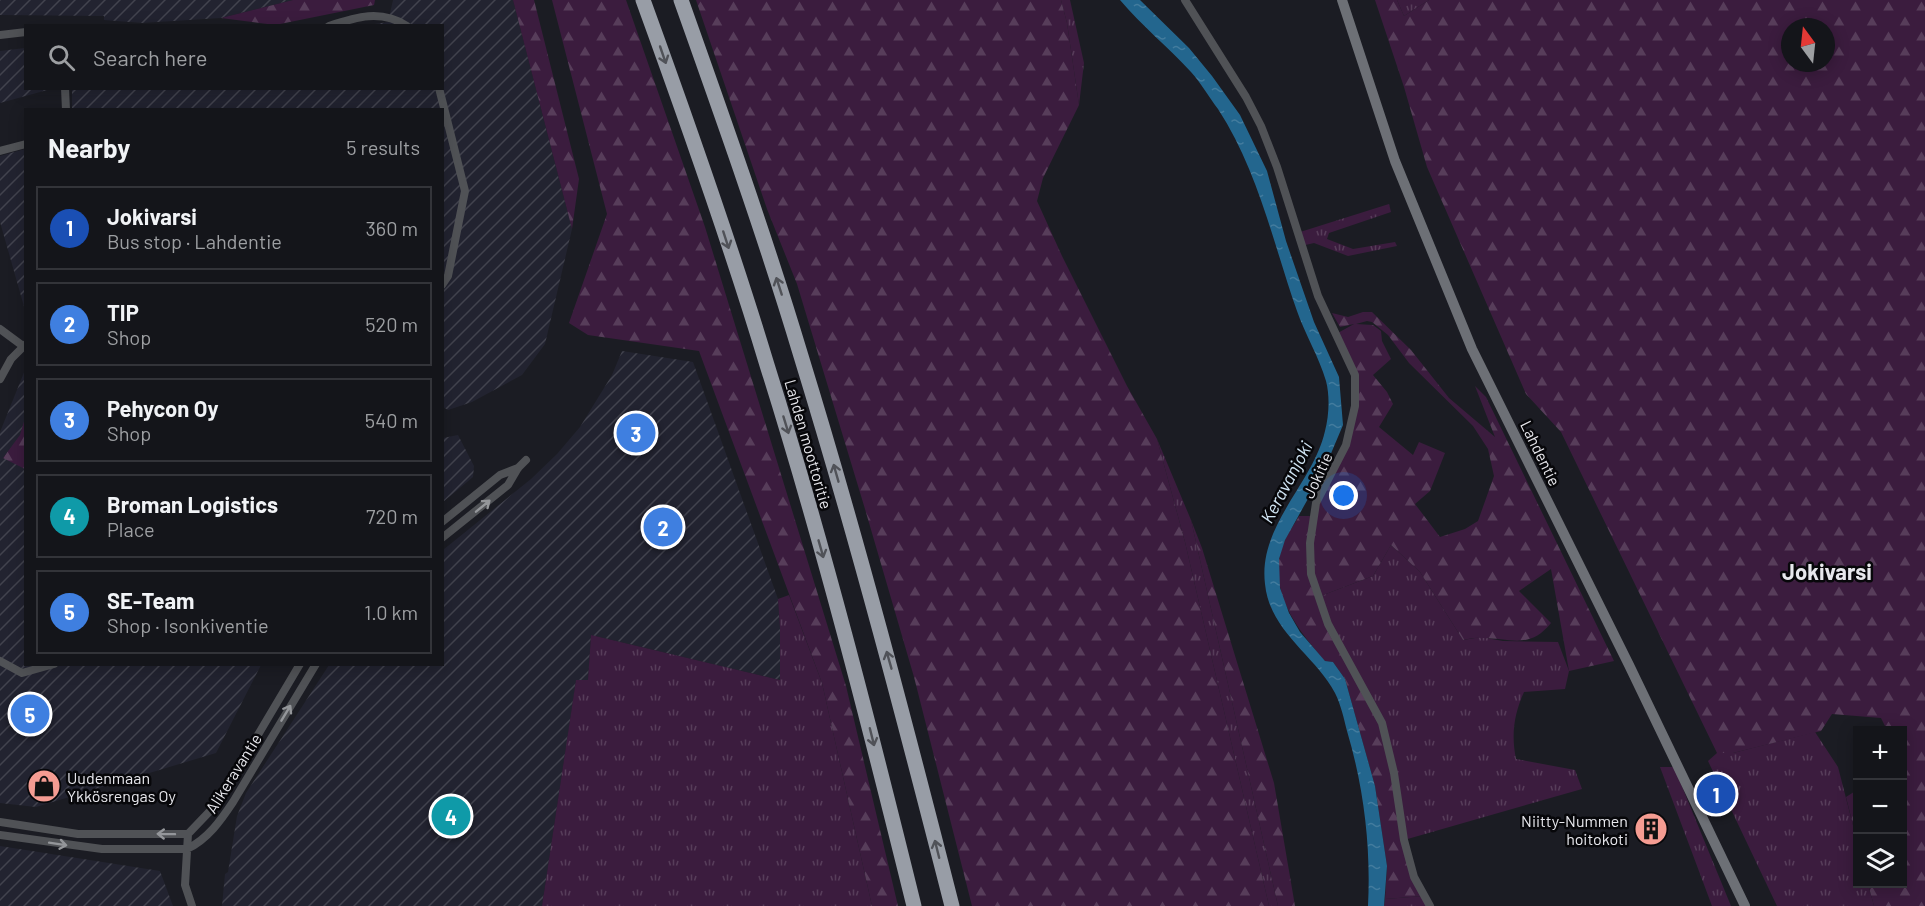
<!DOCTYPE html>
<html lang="en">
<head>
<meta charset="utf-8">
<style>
  body { margin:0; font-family:Barlow,sans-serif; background:#1d1e23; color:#f1f3f6 }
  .controls { position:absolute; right:18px; bottom:18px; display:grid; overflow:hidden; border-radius:0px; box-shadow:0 3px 15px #0003 }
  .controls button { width:54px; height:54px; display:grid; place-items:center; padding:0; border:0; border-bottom:2px solid #333439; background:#14151a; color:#f1f3f6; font:30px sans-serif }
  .compass { position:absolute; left:1781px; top:18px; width:54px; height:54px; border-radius:50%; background:#14151a; box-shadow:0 3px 15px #0003; rotate:345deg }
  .you { position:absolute; left:1344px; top:496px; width:21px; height:21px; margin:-15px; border:4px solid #fff; border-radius:50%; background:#1a73e8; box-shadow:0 0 0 9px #1a73e833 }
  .badge { display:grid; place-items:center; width:39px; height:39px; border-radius:50%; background:#7c3aed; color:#fff; font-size:20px; font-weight:700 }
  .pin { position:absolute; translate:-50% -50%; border:3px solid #fff; box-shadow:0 2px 6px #0006 }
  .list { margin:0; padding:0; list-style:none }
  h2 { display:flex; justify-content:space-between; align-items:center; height:78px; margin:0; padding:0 24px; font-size:26px }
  h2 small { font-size:20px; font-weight:400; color:#9d9fa2 }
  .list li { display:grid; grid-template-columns:39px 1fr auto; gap:18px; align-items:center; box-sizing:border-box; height:84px; margin:0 12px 12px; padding:0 12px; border:2px solid #333439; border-radius:0px }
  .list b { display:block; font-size:22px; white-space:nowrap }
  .list p { margin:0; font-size:20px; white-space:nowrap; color:#9d9fa2 }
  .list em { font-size:20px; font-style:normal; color:#9d9fa2 }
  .icon { flex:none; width:33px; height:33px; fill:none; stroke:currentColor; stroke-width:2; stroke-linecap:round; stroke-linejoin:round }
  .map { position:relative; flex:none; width:1925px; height:906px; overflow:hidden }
  .search { position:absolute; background:#14151a; box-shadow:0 3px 15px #0003; left:24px; top:24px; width:420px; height:66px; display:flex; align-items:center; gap:15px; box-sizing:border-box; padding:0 21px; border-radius:0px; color:#9d9fa2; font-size:22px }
  .panel { position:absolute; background:#14151a; box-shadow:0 3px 15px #0003; left:24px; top:108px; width:420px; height:558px; border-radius:0px }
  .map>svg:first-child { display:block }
  .industrial { fill:url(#industrial-furrows) }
  .grass { fill:url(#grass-tufts) }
  .forest { fill:url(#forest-firs); fill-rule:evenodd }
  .water { fill:url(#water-ripples) }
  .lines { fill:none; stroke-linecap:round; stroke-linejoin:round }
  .minor { stroke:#505256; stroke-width:8 }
  .secondary { stroke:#6d7076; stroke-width:10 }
  .motorway { stroke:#989da6; stroke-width:15 }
  .oneway { stroke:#505258 }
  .oneway2 { stroke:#94969a }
  .labels { text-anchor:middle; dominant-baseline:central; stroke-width:5; stroke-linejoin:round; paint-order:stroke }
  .street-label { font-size:16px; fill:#e8e8ed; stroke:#07070a }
  .poi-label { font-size:16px; fill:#e8e8ed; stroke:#07070a; text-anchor:start }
  .water-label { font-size:18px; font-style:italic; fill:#d2e6f5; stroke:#07070a }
  .district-label { font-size:22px; font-weight:bold; fill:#e8e8ed; stroke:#07070a }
</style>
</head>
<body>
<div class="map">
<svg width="1925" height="906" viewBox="0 0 1925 906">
  <defs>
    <pattern id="industrial-furrows" width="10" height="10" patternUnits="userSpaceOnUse" patternTransform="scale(1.5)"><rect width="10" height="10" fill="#222330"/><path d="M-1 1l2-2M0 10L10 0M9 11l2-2" fill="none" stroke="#42434e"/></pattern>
    <pattern id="grass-tufts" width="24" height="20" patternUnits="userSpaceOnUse" patternTransform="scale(1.5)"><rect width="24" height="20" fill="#3b1c3e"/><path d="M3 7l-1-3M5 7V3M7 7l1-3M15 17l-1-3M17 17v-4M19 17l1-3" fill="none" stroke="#573d5a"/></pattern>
    <pattern id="forest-firs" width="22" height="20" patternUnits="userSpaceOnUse" patternTransform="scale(1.5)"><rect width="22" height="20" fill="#3b1c3e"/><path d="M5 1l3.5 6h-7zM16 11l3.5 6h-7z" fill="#573d5a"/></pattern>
    <pattern id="water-ripples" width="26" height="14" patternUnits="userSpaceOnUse" patternTransform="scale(1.5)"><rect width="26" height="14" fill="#23668e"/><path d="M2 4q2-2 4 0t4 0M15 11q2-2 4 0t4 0" fill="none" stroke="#437c9e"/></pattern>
  </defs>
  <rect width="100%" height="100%" fill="#1b1c23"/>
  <!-- industrial -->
  <path class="industrial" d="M0,0h293l-72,18 -79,5 -38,-3v-4l-104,-1z
    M393,0h120l59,229 -27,115 -23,31 -50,27 -24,8 -5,-3 -1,-297h-370v-21l370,-1v-62l-74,-1 20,-3z
    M25,48l1,40 25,1 -51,14v-52z
    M25,149h1l-1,161 -25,-88v-66z
    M622,351l71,11 85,237 2,29v52l-189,-45 -3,45 -12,1 -34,225h-320l3,-32 3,-2 9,-56 9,-23 83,-128 113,-1 1,-114 88,-71 26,-25 23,-27 32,-52z
    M25,370l1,294 235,1 -45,88 -180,54 -36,-4v-371z
    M458,435l16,31 -1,11 -30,25v-64z
    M0,846l160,25 13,35h-173z"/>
  <!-- grass -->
  <path class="grass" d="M1061,0h9l14,63 -5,42 -12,-82z
    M1397,0h32l-25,16z
    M1389,204l2,8 -62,21 -2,6 26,10 42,-7 2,4 -49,10 -34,-13 -13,3 -4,-13z
    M1157,439l34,81 87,386h-9l-84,-364z
    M1391,545l29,27 43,68 18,-3 22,4 55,1 11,29 -4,18 -41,3c-10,22 -13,43 -8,67l59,11 7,19 -178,51 -86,-243 55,-21z
    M789,595l33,88 50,223h-330l34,-226h12l3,-45 189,45v-52l-2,-29z
    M1815,732l23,35 19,74 1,43h10l6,22h-97l-69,-145 9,-8h16z
    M1660,767h14l57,139h-19z
    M1424,896l6,10h-46l1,-7z"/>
  <!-- forest -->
  <path class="forest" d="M293,0h82l-1,5 -99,20 -54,-7z
    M513,0h21l45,179 -7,50z
    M552,0h74l79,227 141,459 52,220h-26l-50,-223 -123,-332 -111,-16 -19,-12 38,-109z
    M696,0h365l6,23 12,82 -36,73 -6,23 25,55 65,130 30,53 28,103 84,364h-297l-58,-229 -49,-168 -68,-225 -30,-75z
    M1375,0h22l7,16 25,-16h496v906h-51l-6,-22h34v-154h-15l-6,-12 -49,-4 -11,17 -88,22h-16l-156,-321 -35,-38 -99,-227 -23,-80zM1790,27h36v36h-36z
    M1363,312h9l39,38 38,48 46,39 -20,-51 11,11 128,264 -45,10 -18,-102 -32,22 32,32c-22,27 -40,15 -69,15 -6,-1 -13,1 -19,2l-43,-68 -29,-27 -18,31 -55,21 64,126 22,117 20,56 -39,3 2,-33 -12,-80 -30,-107 -12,-17 -8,-1c-29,-33 -61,-74 -40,-121 3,-8 10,-16 14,-24h15l32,-71 9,-70 -19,-41 18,-10 -14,3 -8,-14 16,4zM1367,321l5,1 16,13 21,28 64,63 15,23 6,27 -16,45 -13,8 -25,8 -25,-33 15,-13 15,-38 -26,-11 -6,13 -34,-28 14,-23 -6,-12 -14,-17 18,-16 -9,-18 -1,-10 -8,-6 -17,-1z
    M25,418v51l-22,-11 17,-23z
    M1191,520l11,28 72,235 21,123h-17z
    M1857,790v51l-11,-44z"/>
  <!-- water -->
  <path class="water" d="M1120,0h20l49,48 23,28 28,39 27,56 19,70 28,81 25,55 4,48 -19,45 -39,70 -6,19 1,29 9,25 11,19 25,29 8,1 12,17 30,107 12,80 -3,40h-16c3,-59 -4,-118 -21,-175 -3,-12 -6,-26 -12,-38 -21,-39 -65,-61 -70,-109 -7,-59 48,-100 60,-153 4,-15 5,-35 1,-50 -7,-24 -21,-47 -29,-70 -24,-68 -39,-141 -79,-202 -9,-12 -17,-26 -27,-37 -23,-25 -49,-46 -71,-72z"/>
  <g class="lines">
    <!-- minor -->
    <path class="minor" d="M1185,0l61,97 15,29 16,41 41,129 37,79v31l-9,39 -30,58 -6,40 1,31 17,50 54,99 12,50 10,67 10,37 16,29
      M329,26c27,-9 52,-17 78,0
      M0,35l26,-3
      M65,88l1,22
      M439,88l26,103 -17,85 -6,9
      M0,151l26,-7
      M0,329l23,17
      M0,379l11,-20 15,-15
      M442,522l58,-47 18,-7
      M442,538l66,-53 10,-17 8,-8
      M0,661l22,12 32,-9
      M0,822l78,12h110l22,-23 17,-24 73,-123
      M188,834l-3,51 7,21
      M0,835l102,14h85c21,-10 34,-29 46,-47l83,-138"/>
    <!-- secondary -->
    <path class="secondary" d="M1342,0l53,161 77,188 157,316 116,241"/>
    <!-- motorway -->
    <path class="motorway" d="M643,0c44,121 87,242 124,365 56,178 102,359 147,541
      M681,0c42,118 84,236 120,356 56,182 104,366 151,550"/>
  </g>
  <!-- one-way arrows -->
  <defs><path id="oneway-shaft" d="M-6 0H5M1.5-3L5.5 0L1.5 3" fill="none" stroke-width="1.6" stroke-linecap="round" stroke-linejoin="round" transform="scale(1.5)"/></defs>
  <g class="oneway">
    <use href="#oneway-shaft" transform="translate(663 55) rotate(71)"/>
    <use href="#oneway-shaft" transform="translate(726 240) rotate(72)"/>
    <use href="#oneway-shaft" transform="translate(779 286) rotate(-108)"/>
    <use href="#oneway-shaft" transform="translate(786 425) rotate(73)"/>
    <use href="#oneway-shaft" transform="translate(836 473) rotate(-106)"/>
    <use href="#oneway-shaft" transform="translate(821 549) rotate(74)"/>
    <use href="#oneway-shaft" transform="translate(889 660) rotate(-106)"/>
    <use href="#oneway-shaft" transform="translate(872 737) rotate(76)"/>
    <use href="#oneway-shaft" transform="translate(937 849) rotate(-104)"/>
  </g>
  <g class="oneway2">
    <use href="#oneway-shaft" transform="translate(483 506) rotate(-39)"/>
    <use href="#oneway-shaft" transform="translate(286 713) rotate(-59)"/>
    <use href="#oneway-shaft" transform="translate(166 834) rotate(-179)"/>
    <use href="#oneway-shaft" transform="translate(58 844) rotate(9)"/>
  </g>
  <!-- icons -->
  <defs>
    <symbol id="shop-disc" viewBox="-11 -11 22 22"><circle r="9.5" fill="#f59c92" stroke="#07070a"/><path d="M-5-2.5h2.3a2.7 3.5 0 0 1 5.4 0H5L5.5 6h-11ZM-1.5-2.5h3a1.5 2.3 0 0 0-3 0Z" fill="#111"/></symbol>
    <symbol id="building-disc" viewBox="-11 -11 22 22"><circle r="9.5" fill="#f59c92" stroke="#07070a"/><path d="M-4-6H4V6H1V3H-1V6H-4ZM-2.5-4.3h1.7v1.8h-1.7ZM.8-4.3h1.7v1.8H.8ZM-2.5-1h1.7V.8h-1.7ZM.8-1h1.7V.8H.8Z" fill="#111"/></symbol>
  </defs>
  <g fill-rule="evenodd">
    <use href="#shop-disc" x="25" y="767" width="38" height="38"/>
    <use href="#building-disc" x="1632" y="810" width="38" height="38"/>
  </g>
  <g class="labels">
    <!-- street labels -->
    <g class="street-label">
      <text transform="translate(809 444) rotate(74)">Lahden moottoritie</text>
      <text transform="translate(1541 453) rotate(64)">Lahdentie</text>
      <text transform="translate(1317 475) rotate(-65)">Jokitie</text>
      <text transform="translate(233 773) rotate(-58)">Alikeravantie</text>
    </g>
    <!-- poi labels -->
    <g class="poi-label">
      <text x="67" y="777">Uudenmaan<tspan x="67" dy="18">Ykkösrengas Oy</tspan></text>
      <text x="1628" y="820" text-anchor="end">Niitty-Nummen<tspan x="1628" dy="18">hoitokoti</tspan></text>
    </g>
    <!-- water labels -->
    <g class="water-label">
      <text transform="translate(1286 482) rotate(-62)">Keravanjoki</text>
    </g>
    <!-- district labels -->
    <g class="district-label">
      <text x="1827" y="571">Jokivarsi</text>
    </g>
  </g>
</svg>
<div class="controls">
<button>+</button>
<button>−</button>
<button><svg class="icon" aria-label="layers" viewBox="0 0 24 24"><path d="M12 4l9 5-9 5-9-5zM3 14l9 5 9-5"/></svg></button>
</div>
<svg class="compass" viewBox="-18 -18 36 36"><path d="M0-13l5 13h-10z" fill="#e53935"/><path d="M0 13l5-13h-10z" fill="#9d9fa2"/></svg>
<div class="you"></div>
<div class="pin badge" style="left:1716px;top:794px;background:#1a4fb4">1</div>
<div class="pin badge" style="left:663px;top:527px;background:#3f7fe0">2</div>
<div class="pin badge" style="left:636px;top:433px;background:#3f7fe0">3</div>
<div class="pin badge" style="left:451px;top:816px;background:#0f9aa8">4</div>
<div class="pin badge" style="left:30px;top:714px;background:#3f7fe0">5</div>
<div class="search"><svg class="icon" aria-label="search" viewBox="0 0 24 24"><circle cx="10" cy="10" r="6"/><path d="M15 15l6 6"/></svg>Search here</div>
<section class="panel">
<h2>Nearby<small>5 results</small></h2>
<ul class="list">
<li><span class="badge" style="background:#1a4fb4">1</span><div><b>Jokivarsi</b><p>Bus stop · Lahdentie</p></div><em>360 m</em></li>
<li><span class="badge" style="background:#3f7fe0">2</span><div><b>TIP</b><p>Shop</p></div><em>520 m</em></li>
<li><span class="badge" style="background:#3f7fe0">3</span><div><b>Pehycon Oy</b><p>Shop</p></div><em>540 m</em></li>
<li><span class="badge" style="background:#0f9aa8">4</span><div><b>Broman Logistics</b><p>Place</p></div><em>720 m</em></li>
<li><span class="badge" style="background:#3f7fe0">5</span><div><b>SE-Team</b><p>Shop · Isonkiventie</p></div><em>1.0 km</em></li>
</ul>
</section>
</div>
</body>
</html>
